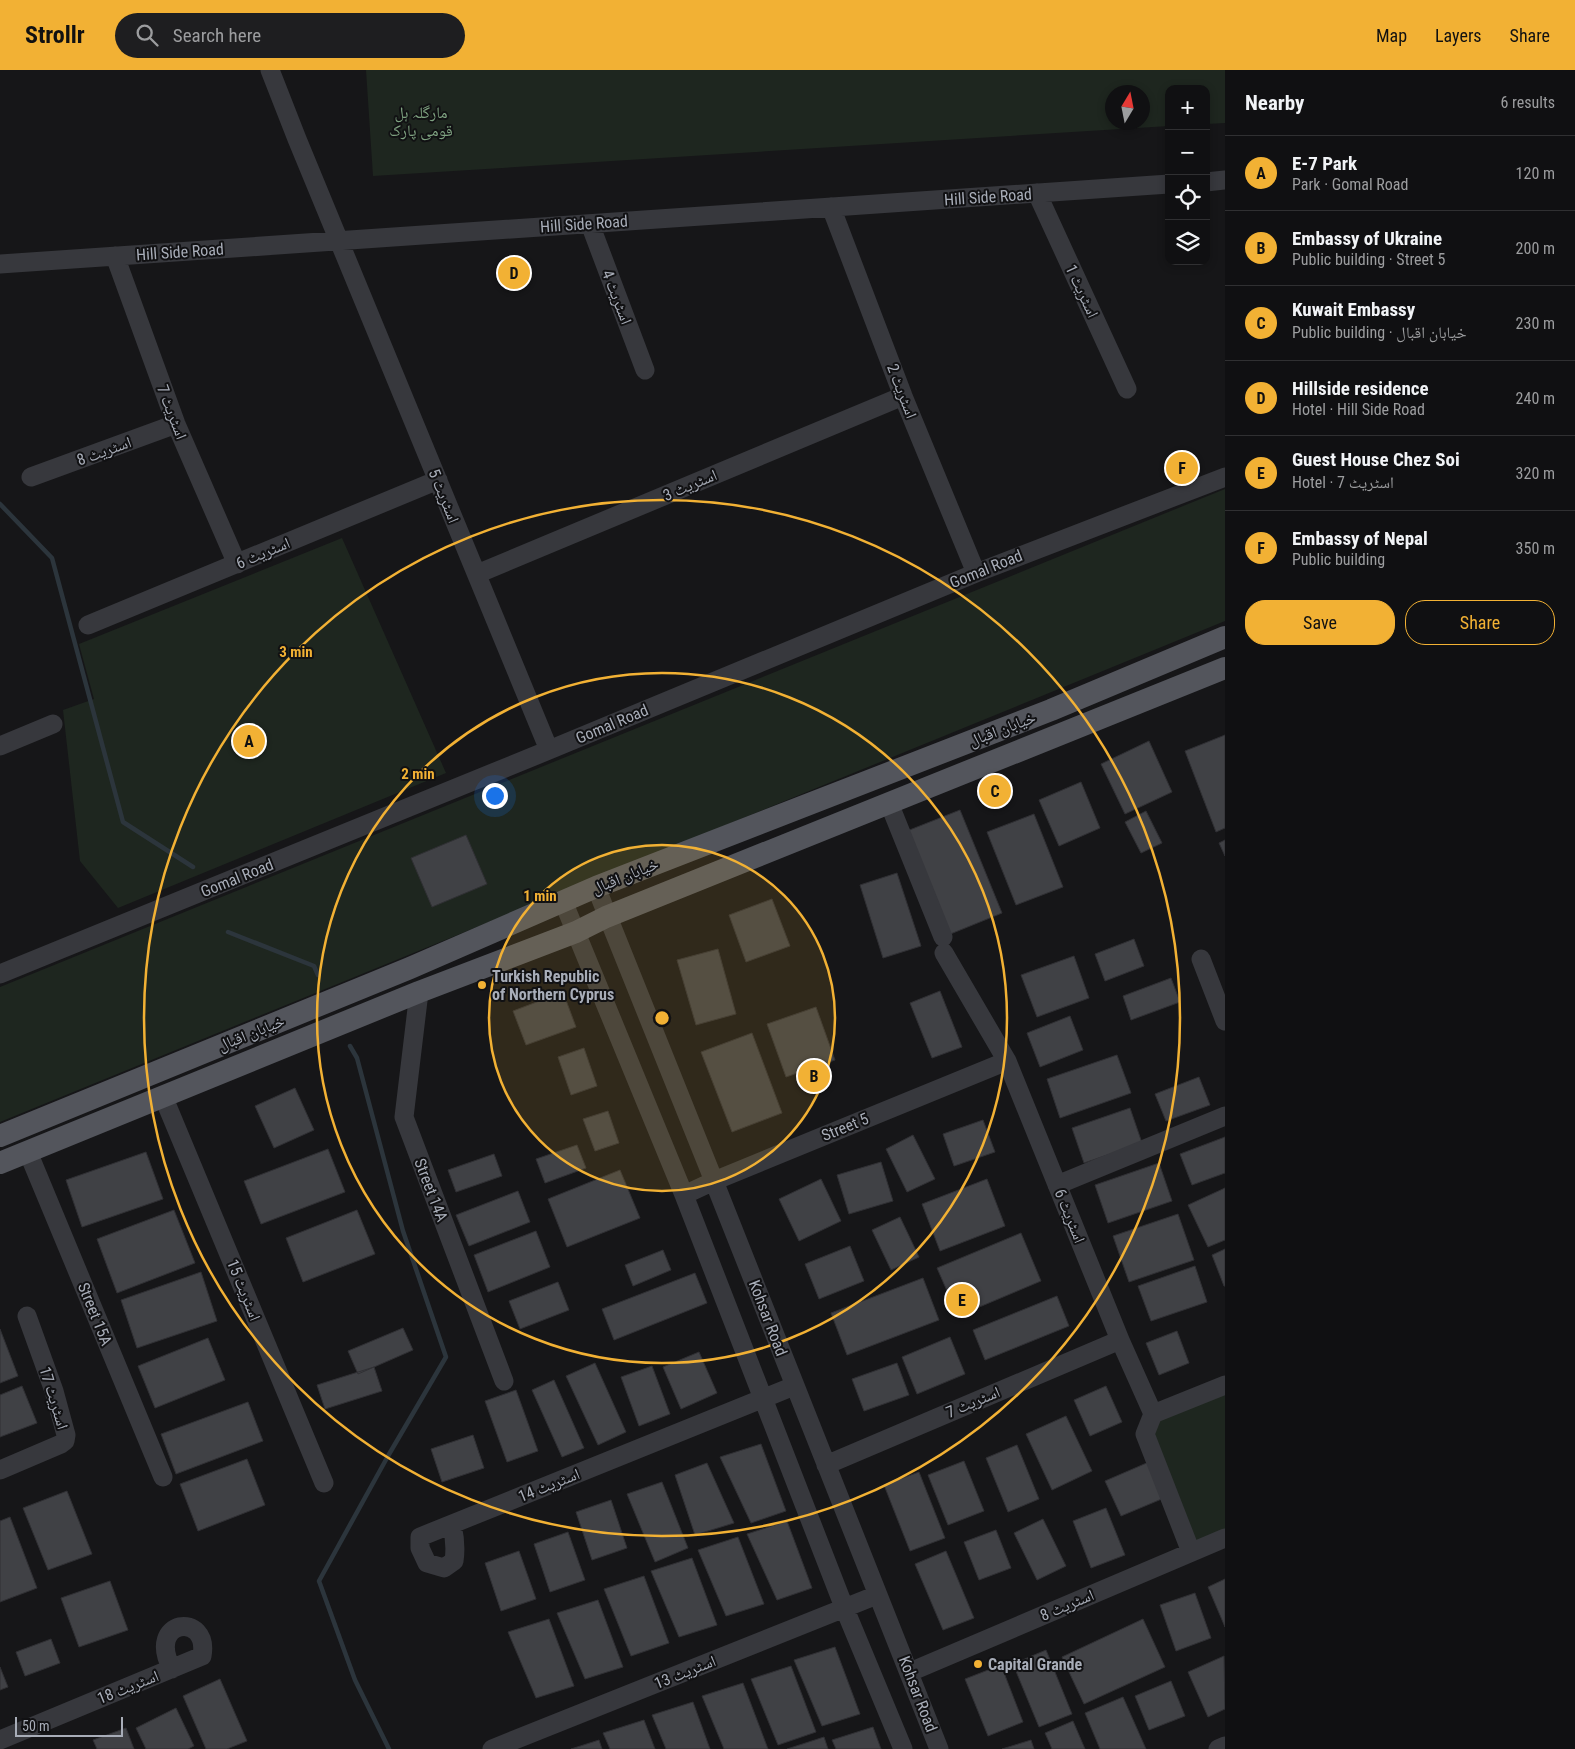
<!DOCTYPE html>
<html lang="en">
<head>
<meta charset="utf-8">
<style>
  body { margin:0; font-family:"Roboto Condensed","Noto Naskh Arabic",sans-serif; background:#1e1e20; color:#f1f3f6 }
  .controls { position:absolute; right:15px; top:15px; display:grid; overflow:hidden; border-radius:10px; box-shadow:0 2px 8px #0003 }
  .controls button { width:45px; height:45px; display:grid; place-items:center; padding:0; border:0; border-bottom:1px solid #303032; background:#101012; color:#f1f3f6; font:25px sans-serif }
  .compass { position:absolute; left:1105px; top:15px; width:45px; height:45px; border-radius:50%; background:#101012; box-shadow:0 2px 8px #0003; rotate:10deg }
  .scale { position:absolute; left:15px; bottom:12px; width:108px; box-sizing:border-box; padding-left:5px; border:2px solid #a8adb8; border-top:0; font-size:14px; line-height:18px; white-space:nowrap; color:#a8adb8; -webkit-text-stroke:4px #111113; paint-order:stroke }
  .you { position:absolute; left:494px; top:725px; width:18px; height:18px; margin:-12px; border:4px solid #fff; border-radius:50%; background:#1a73e8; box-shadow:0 0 0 8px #1a73e833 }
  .badge { display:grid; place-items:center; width:32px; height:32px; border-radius:50%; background:#f2b134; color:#111; font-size:16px; font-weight:700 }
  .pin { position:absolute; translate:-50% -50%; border:2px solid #fff; box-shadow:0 1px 5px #0006 }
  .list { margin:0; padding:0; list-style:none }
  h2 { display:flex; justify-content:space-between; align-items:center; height:65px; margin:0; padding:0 20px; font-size:21px }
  h2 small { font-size:16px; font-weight:400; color:#9c9d9f }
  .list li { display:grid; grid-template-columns:32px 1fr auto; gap:15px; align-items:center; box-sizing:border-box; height:75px; padding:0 20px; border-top:1px solid #303032 }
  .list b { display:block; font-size:19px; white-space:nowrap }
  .list p { margin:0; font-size:16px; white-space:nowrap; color:#9c9d9f }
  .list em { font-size:16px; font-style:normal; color:#9c9d9f }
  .actions { display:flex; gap:10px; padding:15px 20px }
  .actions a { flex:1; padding:11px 0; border:1px solid #f2b134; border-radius:20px; text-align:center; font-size:18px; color:#f2b134 }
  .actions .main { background:#f2b134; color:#111 }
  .icon { flex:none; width:28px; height:28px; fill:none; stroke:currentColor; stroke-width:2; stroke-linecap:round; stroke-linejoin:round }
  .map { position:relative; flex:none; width:1225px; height:1679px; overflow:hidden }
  header { display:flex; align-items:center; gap:30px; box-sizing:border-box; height:70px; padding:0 25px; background:#f2b134; color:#111 }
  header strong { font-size:24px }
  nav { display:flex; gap:28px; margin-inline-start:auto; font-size:18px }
  .search { width:350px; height:45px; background:#1e1e20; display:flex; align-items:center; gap:12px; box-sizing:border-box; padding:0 18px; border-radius:28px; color:#9c9d9f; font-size:19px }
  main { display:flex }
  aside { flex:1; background:#101012 }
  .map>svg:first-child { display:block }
  .green { fill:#1e261f; fill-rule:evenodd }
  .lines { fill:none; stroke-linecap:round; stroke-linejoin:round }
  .stream { stroke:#2c353c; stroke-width:4.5 }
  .building { fill:#404145; stroke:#303034 }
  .minor { stroke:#37383d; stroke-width:19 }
  .major { stroke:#53555c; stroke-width:22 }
  .ring { fill:none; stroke:#f2b134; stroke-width:2.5 }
  .poi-dot { fill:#f2b134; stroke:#111113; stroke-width:2 }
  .labels { text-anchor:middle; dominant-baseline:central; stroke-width:4; stroke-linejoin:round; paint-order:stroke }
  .park-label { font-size:16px; fill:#7fa381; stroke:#111113 }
  .street-label { font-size:16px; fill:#a8adb8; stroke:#111113 }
  .poi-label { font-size:16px; font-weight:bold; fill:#a8adb8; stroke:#111113; text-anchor:start }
  .centre { fill:#f2b134; stroke:#111113; stroke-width:2.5 }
  .ring-label { font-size:15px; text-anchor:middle; font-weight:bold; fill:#f2b134; stroke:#111113; stroke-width:4; stroke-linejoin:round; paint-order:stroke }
</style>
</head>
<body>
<header>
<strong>Strollr</strong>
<div class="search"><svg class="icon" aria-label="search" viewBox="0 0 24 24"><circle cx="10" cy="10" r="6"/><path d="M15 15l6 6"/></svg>Search here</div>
<nav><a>Map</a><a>Layers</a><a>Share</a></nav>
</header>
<main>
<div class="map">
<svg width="1225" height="1679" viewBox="0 0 1225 1679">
  <rect width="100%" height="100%" fill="#161618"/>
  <!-- green -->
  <path class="green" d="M366,0h859v53l-19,1v-35h-37v37l-796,50zM1142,22v30h-30v-30z
    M1225,419v132l-1225,501v-135z
    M342,468l104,235 -328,135 -38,-47 -17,-151 31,-11 -15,-55z
    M1225,1315v153l-34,14 -46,-118 8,-20z"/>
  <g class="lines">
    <!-- stream -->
    <path class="stream" d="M0,434l52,54 71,264 70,45
      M228,862l86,34 4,9
      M350,976l7,12 46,173 43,126 -58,99 -69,125 36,99 34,69"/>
  </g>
  <!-- building -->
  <path class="building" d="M1225,665v93l-9,4 -31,-81z
    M1149,671l23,51 -47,22 -24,-50z
    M1081,712l19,46 -41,18 -20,-46z
    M960,740l42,103 -59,24 -41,-104z
    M1146,741l16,32 -21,10 -16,-31z
    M1034,744l29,73 -47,18 -29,-73z
    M466,765l21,49 -55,23 -21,-49z
    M1225,770v16l-6,-13z
    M897,803l24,73 -38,12 -23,-73z
    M772,829l18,47 -44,16 -17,-47z
    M1134,869l10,27 -39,15 -10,-27z
    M718,879l18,65 -40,11 -19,-65z
    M1074,886l15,42 -52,19 -16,-42z
    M1171,908l9,24 -49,18 -8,-24z
    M940,921l22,56 -30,11 -22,-55z
    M563,922l13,35 -50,18 -13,-34z
    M816,937l19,53 -49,17 -19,-53z
    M1070,946l13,34 -43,17 -13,-34z
    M752,963l30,80 -50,19 -31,-80z
    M584,978l13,38 -26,9 -13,-38z
    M1117,985l14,38 -71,25 -13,-39z
    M1199,1007l11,28 -44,16 -11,-27z
    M295,1018l19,42 -40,18 -19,-42z
    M1130,1038l12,35 -58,20 -12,-35z
    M608,1041l11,32 -24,8 -12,-32z
    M983,1050l12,32 -41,14 -11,-32z
    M913,1065l22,44 -28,13 -21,-43z
    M1225,1067v36l-33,12 -12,-31z
    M577,1075l9,23 -41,15 -9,-24z
    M328,1079l17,43 -84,32 -17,-43z
    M146,1082l17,47 -81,28 -16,-47z
    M494,1084l8,22 -46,16 -8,-22z
    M881,1092l12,39 -44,13 -12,-39z
    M1159,1093l13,38 -64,22 -13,-38z
    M620,1100l20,48 -73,29 -19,-48z
    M821,1109l20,42 -42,20 -20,-42z
    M987,1109l18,47 -65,25 -18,-47z
    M1225,1118v52l-17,7 -20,-42z
    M518,1121l12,31 -61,24 -13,-31z
    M174,1140l21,53 -78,30 -20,-54z
    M357,1140l18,44 -72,28 -17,-44z
    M1178,1144l16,46 -65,22 -16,-46z
    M900,1147l19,40 -28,13 -19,-40z
    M536,1161l14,36 -62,25 -14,-37z
    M1021,1163l20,48 -83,35 -21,-48z
    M850,1176l14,35 -45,18 -14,-35z
    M1225,1179v37h-1l-12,-31z
    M663,1180l8,20 -38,16 -8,-21z
    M1195,1196l12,36 -56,19 -13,-35z
    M201,1202l16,49 -80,27 -16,-48z
    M695,1203l12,30 -93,37 -12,-31z
    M923,1208l16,42 -92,35 -16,-42z
    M558,1212l11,28 -49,19 -11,-28z
    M1057,1226l12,30 -84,34 -12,-30z
    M403,1258l10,22 -55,24 -10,-23z
    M0,1259l18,47 -18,7z
    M1177,1261l12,32 -30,12 -13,-32z
    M950,1267l15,37 -48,20 -15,-37z
    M208,1268l17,42 -70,28 -17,-42z
    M699,1282l18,41 -36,16 -18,-42z
    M595,1293l31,69 -28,13 -32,-69z
    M897,1293l12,32 -45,16 -12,-32z
    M652,1296l18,48 -31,12 -18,-49z
    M374,1297l8,24 -57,18 -8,-24z
    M554,1310l30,68 -22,9 -30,-67z
    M22,1316l15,37 -37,14v-42z
    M1106,1316l16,36 -32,14 -16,-36z
    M516,1320l22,61 -31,11 -22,-61z
    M248,1332l15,39 -87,33 -15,-40z
    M1066,1346l26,55 -40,19 -26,-56z
    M473,1365l11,33 -42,14 -11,-33z
    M761,1374l25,67 -35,12 -31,-66z
    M1017,1375l22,54 -31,13 -22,-54z
    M247,1389l18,46 -67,26 -18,-47z
    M964,1391l20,50 -36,14 -20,-50z
    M1149,1392l15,36 -43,18 -16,-35z
    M707,1393l27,60 -39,12 -20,-60z
    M919,1402l26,66 -35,13 -26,-66z
    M662,1412l26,66 -33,14 -28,-68z
    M67,1421l25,63 -44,16 -25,-62z
    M611,1430l16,48 -35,12 -16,-48z
    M1106,1438l19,47 -34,13 -18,-47z
    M10,1447l27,71 -37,14v-81z
    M1043,1449l23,47 -29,14 -23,-47z
    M787,1451l25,67 -35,12 -30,-66z
    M996,1460l15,38 -32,12 -15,-38z
    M568,1462l17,48 -35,12 -16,-48z
    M738,1467l26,67 -38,12 -28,-66z
    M519,1481l17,48 -35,12 -16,-48z
    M946,1481l28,67 -31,12 -28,-66z
    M692,1488l25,67 -38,12 -28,-66z
    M644,1506l25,67 -38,13 -27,-67z
    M1225,1509v48l-17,-40z
    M110,1511l18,49 -49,17 -18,-49z
    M1195,1523l16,45 -35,13 -16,-46z
    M598,1530l25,67 -38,12 -28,-66z
    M549,1549l25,67 -38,12 -28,-66z
    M1143,1549l22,48 -81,37 -22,-47z
    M51,1569l9,24 -35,13 -9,-24z
    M835,1577l25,67 -38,12 -28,-66z
    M1046,1580l26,64 -33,13 -26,-63z
    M1224,1586l1,53 -17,8 -20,-45z
    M1001,1595l22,57 -35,14 -23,-57z
    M791,1596l25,66 -38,13 -27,-66z
    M0,1597l8,20 -8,3z
    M220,1609l27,62 -20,8h-21l-23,-53z
    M1171,1611l14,35 -36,14 -14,-34z
    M743,1613l25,66h-44l-22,-53z
    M1123,1627l23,52h-46l-15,-36z
    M693,1632l17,47h-44l-14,-34z
    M176,1638l18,38 -6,3h-42l-10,-21z
    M644,1650l11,29h-45l-7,-16z
    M1073,1651l12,28h-33l-7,-16z
    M873,1657l8,22h-45l-4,-9z
    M126,1658l8,21h-37l-4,-9z
    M824,1667l4,12h-41z
    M599,1670l3,9h-31z
    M1031,1670l3,9h-32z"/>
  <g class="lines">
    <!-- minor -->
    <path class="minor" d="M270,0l27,69 252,611
      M1206,112l19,-2
      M1037,123l90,196
      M831,137l72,189 73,177
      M590,154l55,146
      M115,186l61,168 61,140
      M0,194l1169,-80
      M31,407l145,-53
      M477,504l426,-178
      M88,555l350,-145
      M0,676l53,-22
      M889,733l54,134
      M596,817l118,294 225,568
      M563,831l121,294 160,412 59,142
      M944,883l63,108 113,279 33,74
      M1201,889l24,62
      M0,904l549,-224 427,-177 249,-96
      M419,922l-15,125 100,264
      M163,1026l161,387
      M28,1082l135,325
      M1057,1115l168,-69
      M684,1125l30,-14 293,-120
      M1153,1344l-8,20 46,118
      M1153,1344l72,-29
      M826,1395l294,-125
      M0,1400l61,-26 4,-3 1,-6 -12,-44 -27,-75
      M452,1455c3,13 4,23 2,36l-10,7 -17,-5 -7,-15v-11l374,-151
      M910,1602l315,-134
      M0,1670l202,-84c8,-45 -57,-37 -30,13
      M492,1679l385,-154
      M1218,1679l7,-3"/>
    <!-- major -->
    <path class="major" d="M0,1066l410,-168 186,-81 455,-177 174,-73
      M0,1093l419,-171 157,-60 30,-15 619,-249"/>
  </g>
  <!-- distance rings -->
  <circle cx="662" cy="948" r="173" fill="#f2b134" fill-opacity=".12"/>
  <g class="ring">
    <circle cx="662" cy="948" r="173"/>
    <circle cx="662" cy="948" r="345"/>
    <circle cx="662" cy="948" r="518"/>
  </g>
  <!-- markers -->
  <g class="poi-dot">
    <circle cx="482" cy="915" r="5"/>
    <circle cx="978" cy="1594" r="5"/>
  </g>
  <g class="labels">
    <!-- park labels -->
    <g class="park-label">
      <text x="421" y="42">مارگلہ ہل<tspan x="421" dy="18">قومی پارک</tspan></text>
    </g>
    <!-- street labels -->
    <g class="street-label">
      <text transform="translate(988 127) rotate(-4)">Hill Side Road</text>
      <text transform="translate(584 154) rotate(-4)">Hill Side Road</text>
      <text transform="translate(180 182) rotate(-4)">Hill Side Road</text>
      <text transform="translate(1082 221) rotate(65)">اسٹریٹ 1</text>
      <text transform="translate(617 227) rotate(69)">اسٹریٹ 4</text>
      <text transform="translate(902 321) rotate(69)">اسٹریٹ 2</text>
      <text transform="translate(172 342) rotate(69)">اسٹریٹ 7</text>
      <text transform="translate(104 381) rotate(-20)">اسٹریٹ 8</text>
      <text transform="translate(690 415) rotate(-23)">اسٹریٹ 3</text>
      <text transform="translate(444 426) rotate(68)">اسٹریٹ 5</text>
      <text transform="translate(263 483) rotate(-23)">اسٹریٹ 6</text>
      <text transform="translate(986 499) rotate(-22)">Gomal Road</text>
      <text transform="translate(612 654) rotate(-23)">Gomal Road</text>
      <text transform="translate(1002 659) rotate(-21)">خیابان اقبال</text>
      <text transform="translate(625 806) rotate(-22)">خیابان اقبال</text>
      <text transform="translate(237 808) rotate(-22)">Gomal Road</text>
      <text transform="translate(251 963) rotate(-22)">خیابان اقبال</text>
      <text transform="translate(845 1057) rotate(-22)">Street 5</text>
      <text transform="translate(431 1120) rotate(69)">Street 14A</text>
      <text transform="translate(1070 1146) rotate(68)">اسٹریٹ 6</text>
      <text transform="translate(244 1220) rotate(68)">اسٹریٹ 15</text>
      <text transform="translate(95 1244) rotate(68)">Street 15A</text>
      <text transform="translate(768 1248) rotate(69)">Kohsar Road</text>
      <text transform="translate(54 1328) rotate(73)">اسٹریٹ 17</text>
      <text transform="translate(973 1332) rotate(-23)">اسٹریٹ 7</text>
      <text transform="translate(549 1415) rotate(-22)">اسٹریٹ 14</text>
      <text transform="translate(1067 1535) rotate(-23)">اسٹریٹ 8</text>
      <text transform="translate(685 1602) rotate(-22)">اسٹریٹ 13</text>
      <text transform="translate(128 1617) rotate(-22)">اسٹریٹ 18</text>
      <text transform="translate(918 1624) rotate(69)">Kohsar Road</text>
    </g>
    <!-- poi labels -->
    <g class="poi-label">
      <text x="492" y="906">Turkish Republic<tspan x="492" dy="18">of Northern Cyprus</tspan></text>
      <text x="988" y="1594">Capital Grande</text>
    </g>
  </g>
  <circle cx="662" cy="948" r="8" class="centre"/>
  <g class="ring-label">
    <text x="296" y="587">3 min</text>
    <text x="418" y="709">2 min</text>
    <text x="540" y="831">1 min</text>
  </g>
</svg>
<div class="controls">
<button>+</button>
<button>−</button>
<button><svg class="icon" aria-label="locate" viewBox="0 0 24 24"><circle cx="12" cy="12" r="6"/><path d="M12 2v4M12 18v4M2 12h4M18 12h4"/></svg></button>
<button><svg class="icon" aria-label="layers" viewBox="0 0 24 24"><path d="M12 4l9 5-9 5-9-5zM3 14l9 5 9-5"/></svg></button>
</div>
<svg class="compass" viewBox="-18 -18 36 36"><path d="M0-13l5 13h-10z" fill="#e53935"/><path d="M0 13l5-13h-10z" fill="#9c9d9f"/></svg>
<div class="scale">50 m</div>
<div class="you"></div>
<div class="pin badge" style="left:249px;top:671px">A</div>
<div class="pin badge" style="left:814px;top:1006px">B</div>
<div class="pin badge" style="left:995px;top:721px">C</div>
<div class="pin badge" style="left:514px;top:203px">D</div>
<div class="pin badge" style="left:962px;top:1230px">E</div>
<div class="pin badge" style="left:1182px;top:398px">F</div>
</div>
<aside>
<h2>Nearby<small>6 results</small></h2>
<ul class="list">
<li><span class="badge">A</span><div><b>E-7 Park</b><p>Park · Gomal Road</p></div><em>120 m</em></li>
<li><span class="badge">B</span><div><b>Embassy of Ukraine</b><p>Public building · Street 5</p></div><em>200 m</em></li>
<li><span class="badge">C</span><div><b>Kuwait Embassy</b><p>Public building · خیابان اقبال</p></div><em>230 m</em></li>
<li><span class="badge">D</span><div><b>Hillside residence</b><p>Hotel · Hill Side Road</p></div><em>240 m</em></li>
<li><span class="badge">E</span><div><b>Guest House Chez Soi</b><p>Hotel · اسٹریٹ 7</p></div><em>320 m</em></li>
<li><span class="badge">F</span><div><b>Embassy of Nepal</b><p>Public building</p></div><em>350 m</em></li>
</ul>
<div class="actions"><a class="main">Save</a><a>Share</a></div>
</aside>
</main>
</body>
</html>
